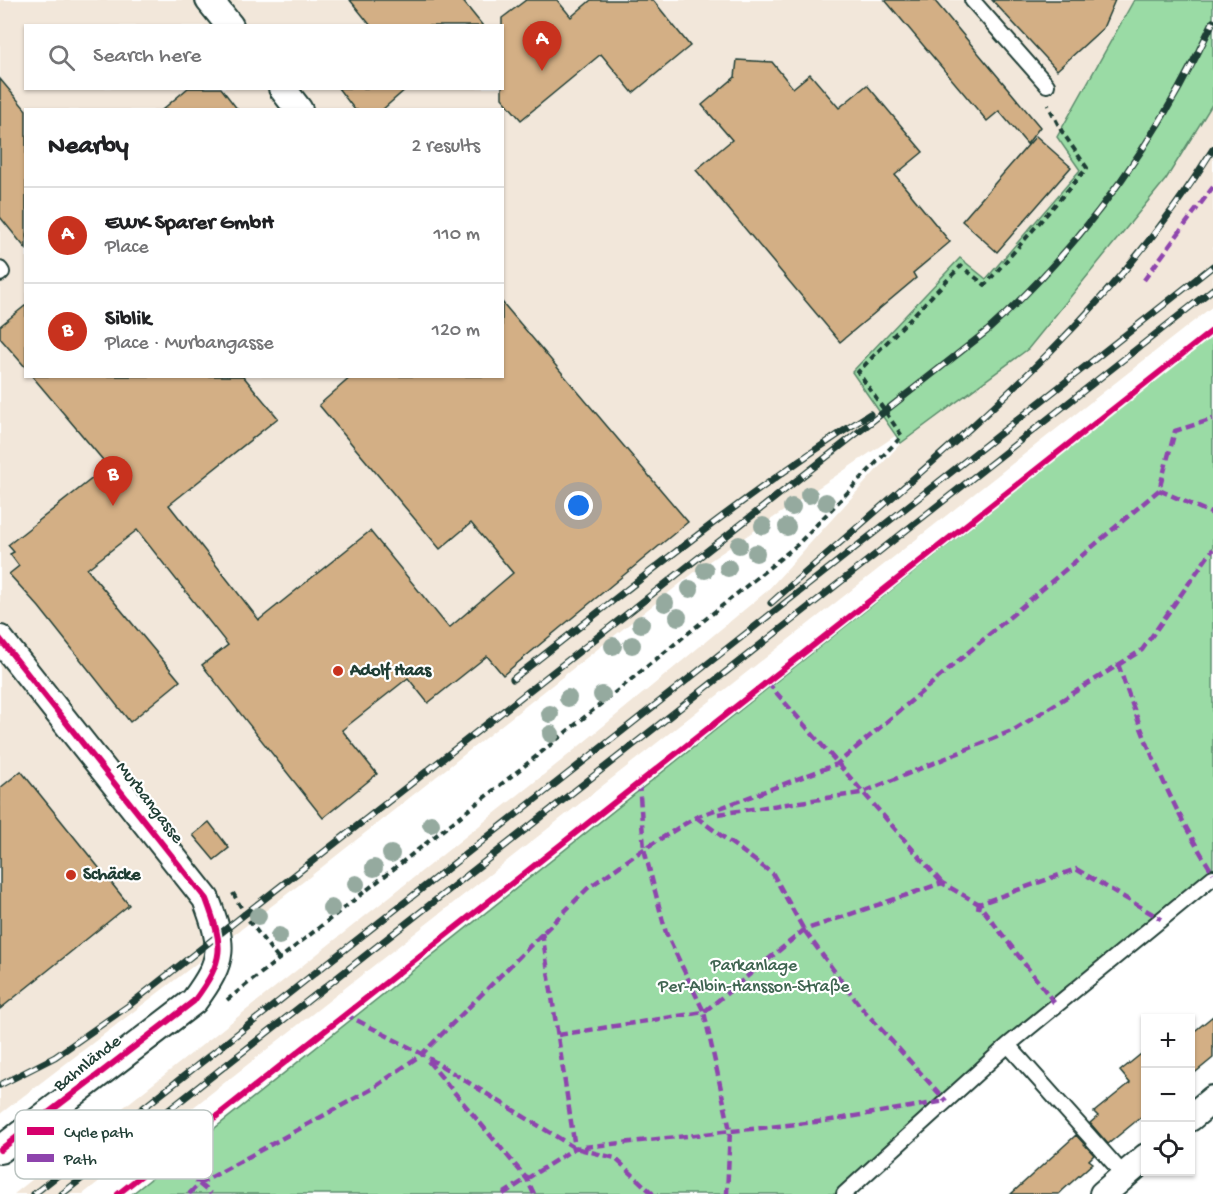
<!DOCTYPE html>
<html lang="en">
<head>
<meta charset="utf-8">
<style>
  body { margin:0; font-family:"Gochi Hand",sans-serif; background:#f2f2f2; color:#202124 }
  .controls { position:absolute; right:18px; bottom:18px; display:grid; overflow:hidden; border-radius:0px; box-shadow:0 2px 4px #0004 }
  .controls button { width:54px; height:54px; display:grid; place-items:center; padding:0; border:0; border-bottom:2px solid #e0e0e0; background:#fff; color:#202124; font:30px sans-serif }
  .you { position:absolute; left:579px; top:506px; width:21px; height:21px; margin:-15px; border:4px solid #fff; border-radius:50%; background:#1a73e8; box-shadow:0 0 0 9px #1a73e833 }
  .badge { display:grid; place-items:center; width:39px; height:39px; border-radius:50%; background:#c8321e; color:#fff; font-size:20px; font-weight:700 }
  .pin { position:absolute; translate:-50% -50px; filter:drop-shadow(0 2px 3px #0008) }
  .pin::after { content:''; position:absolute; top:32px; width:21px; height:18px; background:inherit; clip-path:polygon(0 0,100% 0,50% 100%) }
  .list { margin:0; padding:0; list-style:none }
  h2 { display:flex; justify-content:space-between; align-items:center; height:78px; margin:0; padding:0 24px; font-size:26px }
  h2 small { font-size:20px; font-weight:400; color:#757577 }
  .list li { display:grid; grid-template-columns:39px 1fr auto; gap:18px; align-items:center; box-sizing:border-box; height:96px; padding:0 24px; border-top:2px solid #e0e0e0 }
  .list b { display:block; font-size:22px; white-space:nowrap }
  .list p { margin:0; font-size:20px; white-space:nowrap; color:#757577 }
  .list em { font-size:20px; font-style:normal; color:#757577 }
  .icon { flex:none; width:33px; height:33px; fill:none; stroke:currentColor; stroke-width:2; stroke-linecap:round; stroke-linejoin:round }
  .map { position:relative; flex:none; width:1213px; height:1194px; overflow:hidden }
  .search { position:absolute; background:#fff; box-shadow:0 2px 4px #0004; left:24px; top:24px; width:480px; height:66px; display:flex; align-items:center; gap:15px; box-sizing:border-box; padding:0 21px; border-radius:0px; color:#757577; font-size:22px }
  .panel { position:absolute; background:#fff; box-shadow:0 2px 4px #0004; left:24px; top:108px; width:480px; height:270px; border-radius:0px }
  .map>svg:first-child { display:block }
  .built { fill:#f2e7da; fill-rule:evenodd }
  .green { fill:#9adba5; stroke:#5c8c6c; stroke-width:1.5 }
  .building { fill:#d3af85; stroke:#1f3d34; stroke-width:1.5 }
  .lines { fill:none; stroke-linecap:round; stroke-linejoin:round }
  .service-casing { stroke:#1f3d34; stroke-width:18 }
  .minor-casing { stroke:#1f3d34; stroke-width:30 }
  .path { stroke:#1f3d34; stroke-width:4; stroke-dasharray:6 4.5; stroke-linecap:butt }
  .service { stroke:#fff; stroke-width:14 }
  .minor { stroke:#fff; stroke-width:26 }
  .rail-casing { stroke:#1f3d34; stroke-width:7 }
  .rail { stroke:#fff; stroke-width:4.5; stroke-dasharray:14; stroke-linecap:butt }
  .quiet { stroke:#8e44ad; stroke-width:4.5; stroke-dasharray:9 4.5; stroke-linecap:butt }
  .cycleway-casing { stroke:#fff; stroke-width:10 }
  .cycleway { stroke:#d6006c; stroke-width:6 }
  .tree { fill:#95aa9f }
  .poi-dot { fill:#c8321e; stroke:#fff; stroke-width:2 }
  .labels { text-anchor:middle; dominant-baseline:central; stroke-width:4.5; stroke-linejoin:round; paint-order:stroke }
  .poi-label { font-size:18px; font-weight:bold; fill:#1f3d34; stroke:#fff; text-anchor:start }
  .street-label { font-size:18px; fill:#1f3d34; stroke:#fff }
  .park-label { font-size:18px; fill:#3e6450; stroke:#fff }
  .key { fill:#fff; stroke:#bcc5c2; stroke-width:1.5 }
  .key-label { font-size:16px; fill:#1f3d34 }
</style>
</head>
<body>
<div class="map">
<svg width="1213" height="1194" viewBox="0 0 1213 1194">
  <rect width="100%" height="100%" fill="#fff"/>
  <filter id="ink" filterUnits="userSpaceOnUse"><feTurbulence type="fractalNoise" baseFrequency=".0167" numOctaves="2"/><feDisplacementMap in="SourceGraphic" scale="12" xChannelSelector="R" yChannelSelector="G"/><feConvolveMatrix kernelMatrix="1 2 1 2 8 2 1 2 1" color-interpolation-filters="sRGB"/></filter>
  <g filter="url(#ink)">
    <!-- built -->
    <path class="built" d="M0,0h1134l-17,32 -37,137 -94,110 -26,-20 -82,151 17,26 -190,128 -393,311 -312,239zM26,26h476v62h-476zM26,110h476v266h-476z
      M1213,103v203l-1130,888h-69l547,-433 206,-170 134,-148 127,-94 138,-170z"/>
    <!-- green -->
    <path class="green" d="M1134,0h79v103l-47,76 -138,170 -127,94 -49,-71 108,-114 26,21 94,-109 -23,-33z
      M1213,334v537l-200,162 -176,161h-705z"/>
    <!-- building -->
    <path class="building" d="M350,0h112l21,26h-112z
      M526,0h31l14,17 20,-17h62l37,46 -57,47 -32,-39 -80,66 -19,-22v-80z
      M885,0h49l106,127 -13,17 -28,-33 -12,10z
      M992,0h123l-12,28 -46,42z
      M737,60l35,2 21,26 17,-14 29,34 28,-23 56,67 -28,23 55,67 -37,31 3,5 -76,64 -144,-172 36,-30 -30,-35 33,-28z
      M0,79l26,31v139l-26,-32z
      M188,88h33l17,22h-76z
      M338,88h69l-25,22h-27z
      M1036,136l35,31 -74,85 -35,-31z
      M502,302l186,220 -185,153 -16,-19 -59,47 -20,-25 -66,52 35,44 -54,44 -121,-153 26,-20 -91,-115 -50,39 93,112 -50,41 -91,-115 -30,-33 10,-8 -9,-12 4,-2 -6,-7 100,-79 -76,-90h211l35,42 -109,87 90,115 111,-89 79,97 64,-55 -42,-50 -31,26 -121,-144 33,-29h150z
      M26,305v63l-26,-30v-12z
      M21,771l108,134 -129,104v-221z
      M209,822l20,26 -15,12 -21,-25z
      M1213,1016v42l-22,18v-42z
      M1146,1050v63l-38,31 -18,-21 8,-7 -4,-4 36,-29 -10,-12z
      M1076,1135l18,20 -5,5 4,3 -30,27 -4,4h-48z"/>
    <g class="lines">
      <defs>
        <path id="service" d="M972,0l75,85
          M0,269l2,3 -2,2
          M1008,1045l116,130
          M844,1194l164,-149 205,-168"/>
        <path id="minor" d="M209,0l21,26
          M282,88l17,22
          M0,639l206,260c18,48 19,60 -12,102l-194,149
          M1190,1118l23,-19
          M1103,1194l43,-37"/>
      </defs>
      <!-- service casing -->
      <use href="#service" class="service-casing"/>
      <!-- minor casing -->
      <use href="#minor" class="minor-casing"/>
      <!-- path -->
      <path class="path" d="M233,893l14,25 32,42
        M227,1000l296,-233 274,-222 105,-109 -44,-64 103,-106 24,19 102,-117 -26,-38 -13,-25
        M118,1194l1095,-864"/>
      <!-- service -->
      <use href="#service" class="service"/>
      <!-- minor -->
      <use href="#minor" class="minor"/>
      <defs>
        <path id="rail" d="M771,603c158,-141 330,-271 442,-454
          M513,679c117,-91 232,-186 357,-265
          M0,1085l55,-28 73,-51 859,-675c96,-86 171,-192 226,-309
          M34,1194l1179,-928
          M62,1194l1151,-905"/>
      </defs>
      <!-- rail casing -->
      <use href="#rail" class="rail-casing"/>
      <!-- rail -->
      <use href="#rail" class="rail"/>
      <!-- quiet -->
      <path class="quiet" d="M1144,280l69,-93
        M1159,490l54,24
        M1118,664c25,74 53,144 95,209
        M767,682l175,201
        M639,783l5,66 22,84 38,79 26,118 -3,64
        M718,814l143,-21 153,-63 128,-80 71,-101
        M696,817l77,57 31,56 56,76 86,95
        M978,909l1,-5 97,-35 85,50
        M542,932l33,216
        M345,1014l77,40 153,94 40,10 38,36
        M558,1035l146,-23 100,-82 138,-47 37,21 77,101
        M428,1061l99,118 7,15
        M193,1134l4,54
        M199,1184l12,10
        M189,1194l10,-10 173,-95 50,-35 166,-166 56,-39 52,-32 141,-53 322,-274 16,-59 38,-12
        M503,1194l72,-46 250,-27 121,-20"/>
      <defs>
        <path id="cycleway" d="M0,639l206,260c18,48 19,60 -12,102l-194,149
          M118,1194l1095,-864"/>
      </defs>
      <!-- cycleway casing -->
      <use href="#cycleway" class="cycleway-casing"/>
      <!-- cycleway -->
      <use href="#cycleway" class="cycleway"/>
    </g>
    <!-- trees -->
    <g class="tree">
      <circle cx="809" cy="495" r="9"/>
      <circle cx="826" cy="502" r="9"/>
      <circle cx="792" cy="507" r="9"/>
      <circle cx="763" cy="526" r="9"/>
      <circle cx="787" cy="527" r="9"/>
      <circle cx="739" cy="545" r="9"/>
      <circle cx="756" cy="553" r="9"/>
      <circle cx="728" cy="568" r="9"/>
      <circle cx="705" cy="570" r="9"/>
      <circle cx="690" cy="589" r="9"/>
      <circle cx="665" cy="603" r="9"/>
      <circle cx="678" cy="617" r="9"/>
      <circle cx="641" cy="624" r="9"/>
      <circle cx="632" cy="645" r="9"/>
      <circle cx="613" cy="646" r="9"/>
      <circle cx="602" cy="695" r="9"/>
      <circle cx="568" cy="698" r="9"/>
      <circle cx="550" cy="714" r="9"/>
      <circle cx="551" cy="734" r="9"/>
      <circle cx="431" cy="824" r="9"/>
      <circle cx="391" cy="854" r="9"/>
      <circle cx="374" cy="868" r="9"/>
      <circle cx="356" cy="884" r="9"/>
      <circle cx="331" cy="908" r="9"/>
      <circle cx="258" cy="916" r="9"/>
      <circle cx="279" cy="936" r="9"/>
    </g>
  </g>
  <!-- markers -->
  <g class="poi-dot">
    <circle cx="338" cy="671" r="6"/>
    <circle cx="71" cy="875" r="6"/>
  </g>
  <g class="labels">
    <!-- poi labels -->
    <g class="poi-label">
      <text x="350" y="671">Adolf Haas</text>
      <text x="83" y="875">Schäcke</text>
    </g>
    <!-- street labels -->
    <g class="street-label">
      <text transform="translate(149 803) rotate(52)">Murbangasse</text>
      <text transform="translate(88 1064) rotate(-38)">Bahnlände</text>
    </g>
    <!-- park labels -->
    <g class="park-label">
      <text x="754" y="966">Parkanlage<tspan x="754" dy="21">Per-Albin-Hansson-Straße</tspan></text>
    </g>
  </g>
  <!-- legend -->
  <rect x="15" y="1110" width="198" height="69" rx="9" class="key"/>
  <rect x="27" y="1127" width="27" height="8" fill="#d6006c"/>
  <rect x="27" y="1154" width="27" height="8" fill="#8e44ad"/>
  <g class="key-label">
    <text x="64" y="1137">Cycle path</text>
    <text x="64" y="1164">Path</text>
  </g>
</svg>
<div class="controls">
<button>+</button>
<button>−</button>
<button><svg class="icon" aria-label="locate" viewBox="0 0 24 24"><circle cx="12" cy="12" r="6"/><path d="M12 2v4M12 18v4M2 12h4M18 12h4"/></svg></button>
</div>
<div class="you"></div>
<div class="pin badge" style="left:542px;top:71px">A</div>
<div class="pin badge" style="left:113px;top:506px">B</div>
<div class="search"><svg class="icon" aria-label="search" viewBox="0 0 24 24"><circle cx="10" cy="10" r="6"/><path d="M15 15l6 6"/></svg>Search here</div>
<section class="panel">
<h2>Nearby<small>2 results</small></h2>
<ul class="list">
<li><span class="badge">A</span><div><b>EWK Sparer GmbH</b><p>Place</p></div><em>110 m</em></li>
<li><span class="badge">B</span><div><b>Siblik</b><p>Place · Murbangasse</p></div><em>120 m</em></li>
</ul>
</section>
</div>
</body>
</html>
